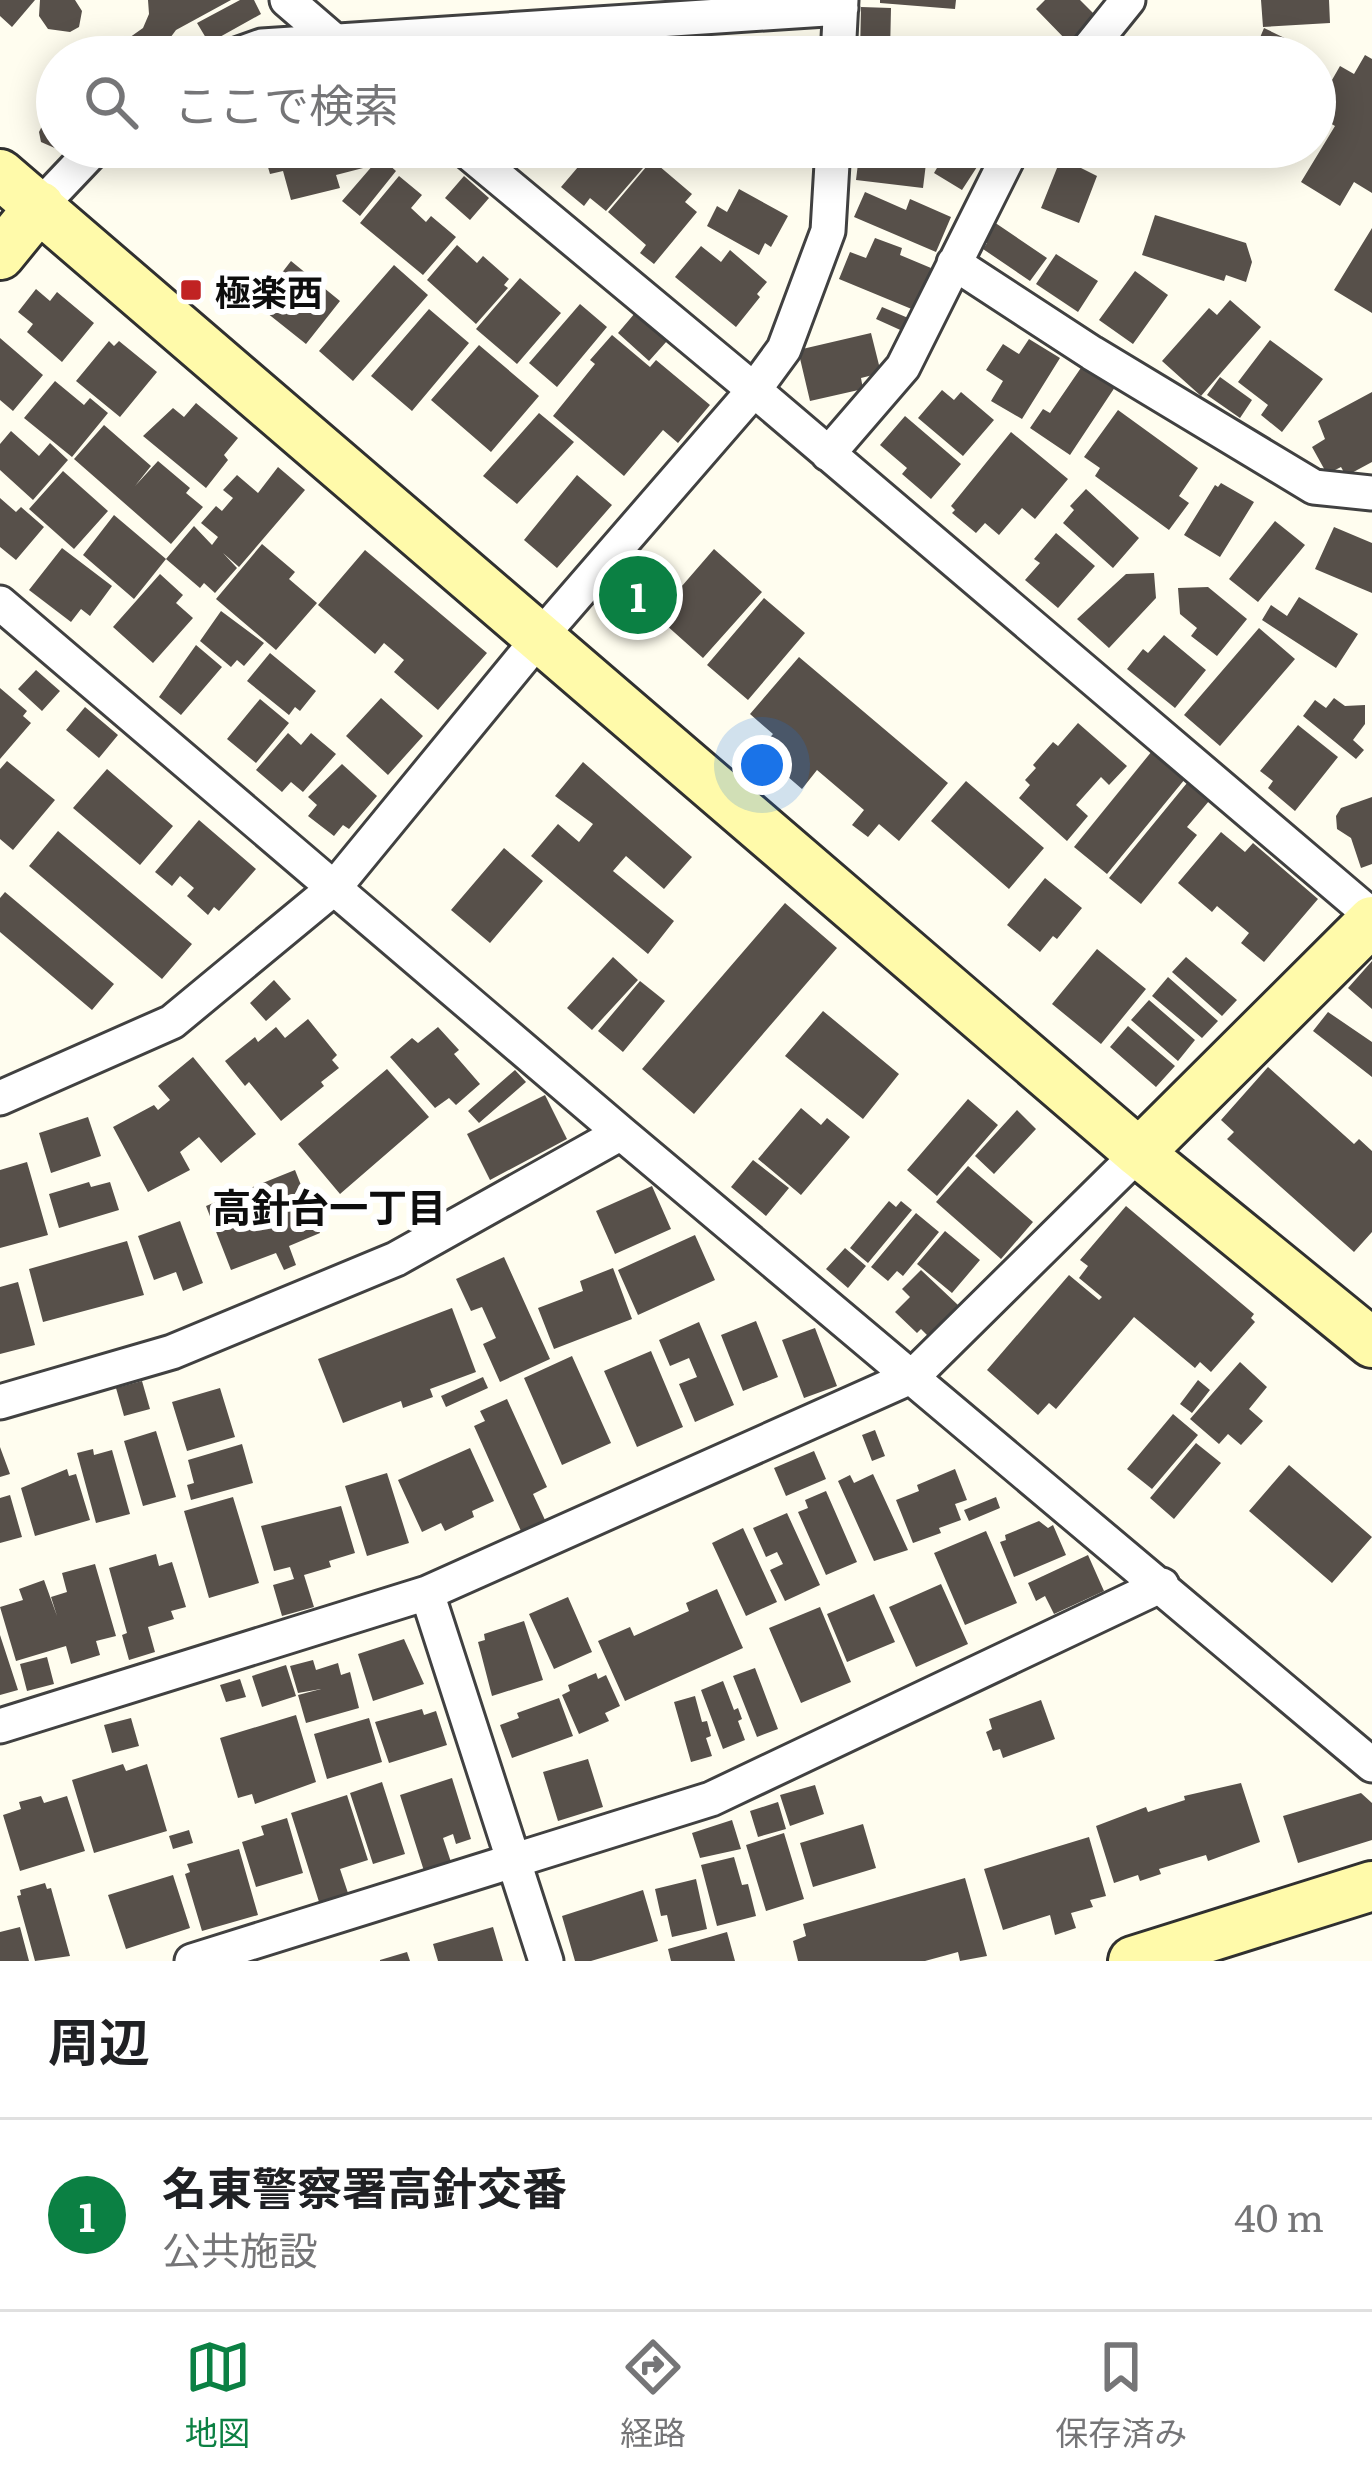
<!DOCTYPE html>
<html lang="ja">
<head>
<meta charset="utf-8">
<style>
  body { margin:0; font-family:Literata,"Noto Sans JP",serif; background:#f2f2f2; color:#202124 }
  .you { position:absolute; left:762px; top:765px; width:42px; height:42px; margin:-30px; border:9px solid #fff; border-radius:50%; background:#1a73e8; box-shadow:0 0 0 18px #1a73e833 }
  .badge { display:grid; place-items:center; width:78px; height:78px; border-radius:50%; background:#0b8043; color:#fff; font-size:39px; font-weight:700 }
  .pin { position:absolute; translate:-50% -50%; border:6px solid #fff; box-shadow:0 3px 12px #0006 }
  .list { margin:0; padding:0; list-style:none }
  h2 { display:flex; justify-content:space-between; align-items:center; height:156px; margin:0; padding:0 48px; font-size:51px }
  h2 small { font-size:39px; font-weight:400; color:#757577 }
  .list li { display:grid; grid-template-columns:78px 1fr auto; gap:36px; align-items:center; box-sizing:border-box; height:192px; padding:0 48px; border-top:3px solid #e0e0e0 }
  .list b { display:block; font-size:45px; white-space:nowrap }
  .list p { margin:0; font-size:39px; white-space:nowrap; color:#757577 }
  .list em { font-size:39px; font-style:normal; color:#757577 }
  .icon { flex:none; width:66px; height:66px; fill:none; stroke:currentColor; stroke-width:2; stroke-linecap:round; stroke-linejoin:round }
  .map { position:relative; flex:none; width:1372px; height:1961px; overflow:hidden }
  .search { position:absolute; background:#fff; box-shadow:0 6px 30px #0003; left:36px; right:36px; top:36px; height:132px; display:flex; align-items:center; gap:30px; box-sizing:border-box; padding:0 42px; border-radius:66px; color:#757577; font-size:45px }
  .sheet { height:348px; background:#fff }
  nav { display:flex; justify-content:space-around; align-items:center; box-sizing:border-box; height:168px; border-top:3px solid #e0e0e0; background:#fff; font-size:33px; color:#757577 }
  nav a { display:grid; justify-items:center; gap:6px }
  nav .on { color:#0b8043 }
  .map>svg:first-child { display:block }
  .building { fill:#57504a }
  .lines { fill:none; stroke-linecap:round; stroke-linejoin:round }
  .street-casing { stroke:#414141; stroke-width:39 }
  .secondary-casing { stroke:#303030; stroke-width:54 }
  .street { stroke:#fff; stroke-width:33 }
  .secondary { stroke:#fffaaa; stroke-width:48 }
  .poi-dot { fill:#c12323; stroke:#fff; stroke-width:4.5 }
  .labels { text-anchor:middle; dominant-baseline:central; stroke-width:12; stroke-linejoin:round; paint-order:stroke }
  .poi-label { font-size:36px; font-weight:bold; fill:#0e0e0e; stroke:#fff; text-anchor:start }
  .neighbourhood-label { font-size:39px; font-weight:bold; fill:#0e0e0e; stroke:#fff }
</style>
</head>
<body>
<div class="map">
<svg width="1372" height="1961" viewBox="0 0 1372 1961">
  <rect width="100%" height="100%" fill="#fffdef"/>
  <!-- building -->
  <path class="building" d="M0,0h35l-23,27 -12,-11z
    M40,0h35l7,11 -3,16 -9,5 -22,-3 -9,-13z
    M148,0h83l-55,30 -20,27h-54l41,-29 6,-14z
    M240,0h14l7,14 -52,29 -12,-20z
    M880,0h76l-1,9 -75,-6z
    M1045,0h35l17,17 -28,26 -33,-34z
    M1261,0h68l1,23 -67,4z
    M861,7l30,1 -1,45h-30z
    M1264,28l31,15 -5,11 -31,-14z
    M1133,36l38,21h-50z
    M975,41l33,16h-41z
    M1365,55l7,4v134l-18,-11 -14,24 -39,-24 34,-56 -20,-12v-44l17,10 8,-14 14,8z
    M43,124l14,12v13l-16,-7 -2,-10z
    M262,147h100l5,20 -31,8 4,13 -49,12 -8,-29 -13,3z
    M595,147l17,10 7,-9 24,20 -37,43 -16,-13 -6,8 -23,-19z
    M654,147h51l1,3 -51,7z
    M860,147h68l-5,41 -67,-8z
    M941,147h49l-28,43 -28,-17 13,-22z
    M1265,147h39l-9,16z
    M380,157l16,14 -36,45 -18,-15z
    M1061,158l36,18 -18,47 -38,-15z
    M652,160l40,34 -7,8 12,10 -43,52 -14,-11 6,-8 -38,-33z
    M399,176l23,19 -11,13 15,14 5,-6 25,21 -33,38 -63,-52z
    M464,176l25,22 -19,22 -25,-22z
    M739,189l49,27 -17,31 -6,-4 -6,12 -52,-29 10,-20 10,6z
    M865,192l41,18 4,-11 41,18 -15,35 -82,-35z
    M1155,215l91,28 6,19 -6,20 -20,-7 -2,6 -82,-26z
    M994,222l53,36 -17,23 -47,-32 4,-6 -5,-4z
    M1372,228v85l-38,-23z
    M875,238l27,10 -2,7 31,13 -17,42 -75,-31 11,-27 16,6z
    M457,245l20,18 6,-7 26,23 -5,6 4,3 -32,36 -49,-44z
    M701,246l20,16 9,-12 37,32 -10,12 3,3 -24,30 -61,-50z
    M1056,254l42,27 -20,31 -42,-28z
    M291,261l49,40 -34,43 -49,-39z
    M394,265l34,30 -75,86 -34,-30z
    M1135,271l33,24 -35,49 -34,-24z
    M520,278l41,35 -44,51 -41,-35z
    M36,289l14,12 7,-9 37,31 -32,39 -35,-30 6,-8 -15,-12z
    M1230,300l31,27 -60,69 -39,-35 47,-53 8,7z
    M580,304l27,23 -50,60 -28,-24z
    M882,307l31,13 -6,13 -31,-14z
    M429,309l40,34 -57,68 -41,-35z
    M635,313l32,28 -18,20 -31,-28z
    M871,333l10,40 -20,5 2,11 -53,12 -12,-51z
    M612,335l38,32 6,-7 54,45 -32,38 -15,-13 -39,46 -71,-60 42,-52 -5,-4z
    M0,338l43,37 -30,36 -13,-11z
    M1029,339l31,19 -38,61 -31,-18 12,-20 -17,-11 17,-26 16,10z
    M1270,340l53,39 -41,53 -21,-17 7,-10 -30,-23z
    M109,341l5,5 5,-5 38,31 -37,45 -44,-36z
    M479,345l60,51 -48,56 -60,-52z
    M1087,359l32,22 -49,74 -40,-27 13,-19 7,4z
    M1220,377l32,23 -12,18 -33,-23z
    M55,381l29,24 6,-7 18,15 -36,44 -48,-39z
    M942,390l12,10 7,-8 33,28 -31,36 -45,-38z
    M1372,392v70l-26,14 -5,-9 -14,7 -15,-27 13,-8 -7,-18z
    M196,403l42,35 -14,17 4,5 -22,28 -63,-52 30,-28 11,9z
    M1118,410l80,58 -19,28 10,7 -20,27 -74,-54 5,-8 -16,-11z
    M539,413l35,29 -57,62 -34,-28z
    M905,416l56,48 -30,35 -29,-25 5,-6 -27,-23z
    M104,425l47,41 -16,20 23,-25 32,27 -4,5 17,14 -32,37 -97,-85z
    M11,431l28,25 11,-13 18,17 -35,40 -33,-30v-26z
    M1011,432l57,47 -33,40 -13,-11 -23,27 -14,-12 -9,10 -24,-20 3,-3 -4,-4z
    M278,467l27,23 -66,77 -16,-14 14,15 -22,25 -11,-10 -4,5 -34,-29 28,-33 18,19 6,-8 -17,-14 15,-17 6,5 11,-13 -10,-8 14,-15 21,18z
    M63,471l45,40 -34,38 -45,-40z
    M577,475l35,30 -55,63 -33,-28z
    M1221,483l33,19 -34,55 -36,-22 31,-50 3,2z
    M1086,489l53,49 -26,30 -50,-45 11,-13 -4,-4z
    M0,498l16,14 5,-5 23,20 -28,33 -16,-13z
    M114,515l52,44 -32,40 -51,-44z
    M1275,521l30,24 -47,57 -29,-23z
    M1334,527l38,16v50l-57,-24z
    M1056,533l39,33 -37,42 -33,-28 15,-17 -6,-4z
    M262,544l33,28 -6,7 28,24 -41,47 -60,-51z
    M62,548l50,38 -22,30 -9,-7 -10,13 -42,-32z
    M714,549l48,43 -59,66 -47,-42z
    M365,550l122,103 -49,57 -44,-38 10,-12 -20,-17 -9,11 -57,-49z
    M652,553l26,22 -36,42 -5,-4 -4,4 -17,-22z
    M1154,573l2,25 -47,50 -32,-29 49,-45z
    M160,574l23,21 -7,8 17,15 -40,45 -40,-36z
    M1208,587l39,32 -30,37 -26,-20 6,-8 -17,-14 -2,-26z
    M1299,597l59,37 -22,34 -74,-48 9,-15 16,11z
    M764,598l41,35 -57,67 -41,-35z
    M221,611l43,32 -20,23 -7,-6 -6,7 -31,-26z
    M1259,628l36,31 -75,87 -36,-31z
    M1164,635l42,35 -31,38 -48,-39 16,-20 5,4z
    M196,645l26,22 -41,48 -22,-18z
    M270,653l46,38 -16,20 -5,-4 -6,8 -42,-34z
    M799,657l149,126 -49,58 -20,-17 -11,13 -16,-12 12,-15 -47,-40 -15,19 -44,-38 15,-17 -23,-20z
    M36,670l24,21 -18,20 -24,-22z
    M0,688l27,23 -4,5 8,7 -31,36z
    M381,698l42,38 -35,39 -42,-39z
    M1334,698l11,8 20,-1v19l-12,16 11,10 -8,9 -53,-43 12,-16 11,8z
    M260,699l29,24 -33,40 -29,-24z
    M85,707l33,28 -19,23 -33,-28z
    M1078,723l49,43 -18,19 -8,-8 -25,28 12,11 -21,25 -48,-43 11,-13 -5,-5 11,-12 -3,-3 20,-23 5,4z
    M1298,725l40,32 -43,54 -27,-23 5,-7 -13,-10z
    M288,733l13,12 10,-12 25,21 -33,38 -12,-10 -9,10 -26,-22z
    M1152,751l33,28 -78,95 -33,-27z
    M7,761l48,39 -42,50 -13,-11v-70z
    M583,762l109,95 -28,32 -38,-33 -13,15 61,50 -26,33 -117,-98 27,-32 21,18 14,-18 -38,-28z
    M342,764l35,32 -28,33 -6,-4 -9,11 -26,-20 9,-11 -9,-8z
    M107,769l66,57 -33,39 -67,-57z
    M966,781l78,67 -35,41 -78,-68z
    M1187,783l22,18 -22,26 10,8 -56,69 -32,-26z
    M1372,797v67l-11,4 -10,-30 -14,-9 -1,-13 5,-8z
    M199,820l57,49 -37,42 -5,-4 -6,8 -21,-19 7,-8 -14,-12 -8,10 -17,-14z
    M58,831l134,113 -30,35 -133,-113z
    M1221,832l24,20 8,-9 65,56 -54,63 -23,-19 8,-10 -32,-27 -5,6 -34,-29z
    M504,848l39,33 -53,62 -39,-33z
    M1045,878l37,30 -25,31 -4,-3 -13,16 -33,-27z
    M5,892l109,92 -22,26 -92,-78v-34z
    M785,903l52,45 -143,166 -52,-45z
    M1097,949l49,40 -45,55 -49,-40z
    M613,957l25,23 -46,50 -25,-22z
    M1186,957l51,43 -15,16 -50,-44z
    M1372,961v48l-24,-21z
    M1168,977l50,44 -16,17 -50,-42z
    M274,980l17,19 -25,22 -16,-18z
    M640,981l25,20 -42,51 -25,-21z
    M1149,1000l46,40 -17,21 -47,-41z
    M823,1011l76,63 -36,45 -78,-63z
    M1328,1012l44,30v35l-59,-46z
    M308,1019l29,36 -5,5 7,8 -18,14 3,4 -43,35 -32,-39 -4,4 -20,-25 30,-24 3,5 18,-15 9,11z
    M1128,1026l47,40 -19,21 -46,-40z
    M438,1027l21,23 -5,4 26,30 -24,21 -7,-7 -14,10 -45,-51 22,-19 6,5z
    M193,1057l63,77 -35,29 -22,-26 -19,15 10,18 -42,22 -35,-65 41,-22 4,5 12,-10 -12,-14z
    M1268,1067l86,77 5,-5 13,12v81l-18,20 -127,-113 7,-7 -13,-12z
    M387,1069l42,48 -89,77 -42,-50z
    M515,1070l11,12 -47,41 -11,-12z
    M545,1095l22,44 -77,41 -23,-46z
    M968,1099l30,26 -61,71 -30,-26z
    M801,1108l20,17 6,-7 23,19 -49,58 -43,-36z
    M1017,1110l19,19 -42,45 -19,-18z
    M88,1117l13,39 -50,17 -12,-40z
    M753,1160l36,28 -23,28 -35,-29z
    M27,1162l21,73 -48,13v-78z
    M968,1166l65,56 -32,37 -65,-57z
    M295,1170l25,63 -31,13 7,19 -12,5 -8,-17 -45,17 -25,-64z
    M89,1182l2,5 19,-5 9,28 -60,18 -10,-34z
    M652,1186l19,43 -56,25 -19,-43z
    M889,1201l7,6 5,-6 11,9 -44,53 -18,-15z
    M1126,1206l128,108 -3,4 4,4 -44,50 -11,-10 -5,6 -61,-51 -78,92 -7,-6 -11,12 -51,-45 82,-95 30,25 3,-3 -23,-19 9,-12 -8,-6z
    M916,1213l23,19 -36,44 -6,-5 -9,10 -17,-14z
    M180,1221l23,62 -20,8 -7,-19 -22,8 -16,-44z
    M945,1231l35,29 -28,33 -35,-29z
    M695,1235l20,45 -77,35 -20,-45z
    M127,1241l17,54 -101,27 -14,-53z
    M845,1248l21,18 -18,22 -22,-19z
    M504,1257l46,102 -50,23 -17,-38 13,-6 -14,-31 -11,4 -15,-32z
    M613,1268l19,51 -78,30 -16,-41 45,-17 -3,-10z
    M921,1270l37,35 -30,31 -7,-7 -4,4 -22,-21 15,-15 -8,-8z
    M18,1282l17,63 -35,9v-67z
    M452,1308l24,64 -46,17 3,8 -30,11 -2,-7 -58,22 -25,-64z
    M756,1321l22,56 -35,14 -22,-56z
    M699,1322l35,83 -39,17 -16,-38 18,-7 -8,-19 -19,8 -11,-26z
    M815,1328l22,58 -33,12 -22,-58z
    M651,1351l32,76 -46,20 -33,-76z
    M572,1356l39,87 -49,22 -38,-87z
    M1240,1362l27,25 -18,22 14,12 -22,24 -13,-11 -9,10 -29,-25z
    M483,1377l5,11 -42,19 -5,-11z
    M1198,1380l12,10 -18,23 -12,-9z
    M142,1381l8,28 -26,7 -8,-28z
    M220,1388l15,49 -48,14 -15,-49z
    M507,1399l40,88 -14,7 12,26 -24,11 -47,-105 11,-5 -5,-10z
    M1173,1414l25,21 -46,54 -25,-20z
    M875,1430l10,26 -13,5 -10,-26z
    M156,1431l20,66 -33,9 -19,-65z
    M1196,1443l25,20 -47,56 -24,-21z
    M242,1444l11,39 -62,17 -4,-15 7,-2 -6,-23z
    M0,1447l10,27 -10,3z
    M470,1448l24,53 -22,10 2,6 -29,14 -4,-8 -19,9 -24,-52z
    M93,1449l1,6 18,-5 18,64 -34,9 -19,-70z
    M814,1451l12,28 -40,17 -12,-28z
    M1289,1465l83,72 -40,46 -83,-72z
    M67,1469l2,7 7,-2 14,46 -55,16 -14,-48z
    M955,1469l12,31 -12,4 6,16 -22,8 2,5 -28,10 -17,-43 23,-9 -2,-6z
    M387,1473l22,70 -42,13 -22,-70z
    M873,1474l35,76 -34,11 -36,-80 12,-6 4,8z
    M826,1491l31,71 -31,13 -28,-63 10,-4 -3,-8z
    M10,1495l12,42 -22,6v-45z
    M233,1497l26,86 -50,15 -25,-87z
    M996,1497l4,11 -31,13 -5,-11z
    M341,1506l14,47 -26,8 2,6 -27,8 10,32 -32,9 -9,-31 21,-6 -4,-12 -16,4 -13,-45z
    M787,1513l33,72 -35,16 -15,-31 13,-6 -6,-12 -11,5 -13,-29z
    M1039,1521l9,7 5,-3 13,30 -52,22 -14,-35 6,-2 -1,-5z
    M743,1528l34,74 -31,14 -34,-73z
    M986,1531l31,72 -52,22 -31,-72z
    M156,1554l3,12 13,-4 14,45 -15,4 3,8 -26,8 7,25 -26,8 -7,-25 5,-2 -18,-65z
    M1088,1555l16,36 -50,23 -9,-18 -9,5 -8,-18z
    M95,1564l21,72 -20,5 4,14 -29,9 -5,-18 -50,15 -16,-54 23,-7 -4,-11 25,-9 13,36 -6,-19 16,-5 -5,-19z
    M941,1584l27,60 -52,23 -27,-60z
    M717,1589l26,59 -118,53 -27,-60 32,-14 4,9 55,-25 -3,-8z
    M874,1594l21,48 -48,20 -20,-48z
    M568,1597l24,55 -38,17 -25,-55z
    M820,1607l31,75 -50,21 -32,-75z
    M524,1621l19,59 -51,16 -14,-54 7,-2 -1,-6z
    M0,1635l18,55 -18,5z
    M404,1639l20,45 -51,17 -15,-47z
    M47,1657l7,27 -27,7 -7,-27z
    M313,1660l3,10 22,-7 3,12 9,-3 9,36 -53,15 -8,-28 23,-6 -23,4 -8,-27z
    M286,1665l10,31 -34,11 -10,-31z
    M755,1668l23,61 -21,8 -24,-61z
    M596,1673l2,6 8,-4 14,31 -15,7 4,8 -30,13 -17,-39 8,-4 -2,-6z
    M240,1679l6,18 -20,5 -6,-17z
    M723,1681l11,29 4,-2 4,11 -4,2 7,19 -22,9 -22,-59z
    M695,1696l7,26 5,-1 4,15 -5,2 6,18 -21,6 -17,-60z
    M559,1698l14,38 -61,22 -12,-33 19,-7 -2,-5z
    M1041,1700l14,39 -52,19 -3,-9 -7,2 -7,-19 6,-3 -3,-10z
    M422,1709l2,6 12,-4 11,34 -58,18 -14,-41z
    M296,1715l20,67 -61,22 -3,-10 -14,4 -18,-60z
    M131,1718l8,28 -27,7 -8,-28z
    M369,1718l13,44 -55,17 -13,-45z
    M588,1759l15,48 -45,14 -15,-49z
    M123,1764l3,7 21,-7 20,67 -73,22 -22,-73z
    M452,1778l19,61 -15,5 -3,-10 -10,4 8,24 -27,9 -24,-76z
    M382,1782l23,72 -32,10 -23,-71z
    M1241,1783l19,59 -52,19 -2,-6 -47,14 2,5 -21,7 -2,-6 -24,8 -18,-57 50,-19 2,5 37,-12 -1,-4z
    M815,1785l9,29 -34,12 -10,-31z
    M1361,1793l11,10v37l-74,23 -15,-47z
    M347,1795l21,65 -28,9 9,27 -29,9 -29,-92z
    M41,1796l3,7 23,-7 18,55 -65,20 -17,-56 18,-6 -2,-7z
    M778,1802l8,27 -28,8 -8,-26z
    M287,1818l16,55 -47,14 -14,-45 22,-7 -3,-9z
    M732,1820l9,29 -41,9 -8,-25z
    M863,1824l13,44 -63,19 -13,-44z
    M189,1830l4,13 -20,6 -4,-13z
    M784,1833l20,66 -38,12 -20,-66z
    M1089,1837l17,59 -16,4 3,7 -22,6 5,15 -21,7 -5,-20 -47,15 -19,-61z
    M239,1849l19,66 -56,16 -17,-57 5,-2 -3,-8z
    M734,1857l8,28 6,-1 8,32 -39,10 -16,-61z
    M173,1875l17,53 -64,21 -18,-54z
    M965,1878l22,78 -27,5 -2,-9 -33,9h-127l-5,-20 13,-5 -3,-12z
    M696,1879l11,50 -35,8 -5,-22 -6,1 -6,-27z
    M45,1883l2,6 4,-1 19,68 -35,5 -18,-65 4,-1 -1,-5z
    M643,1890l15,51 -67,20h-16l-13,-45z
    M20,1927l9,34h-29v-29z
    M493,1927l10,34h-65l-5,-17z
    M727,1932l8,29h-64l-3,-12z
    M407,1952l3,9h-30v-1z"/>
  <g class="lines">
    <defs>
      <path id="street" d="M287,0l58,50
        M231,57l31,-11 579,-38
        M838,57l3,-57
        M1082,57l46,-57
        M462,147l292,243 618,526
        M40,206l56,-59
        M954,263l138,90 222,134 58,6
        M828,454l75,-87 110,-220
        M0,603l621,530 751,632
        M0,1098l172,-76 162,-134 206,-251 214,-247 30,-41 44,-118 5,-84
        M0,1402l172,-50 224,-93 225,-126
        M427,1593l119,368
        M0,1726l427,-133 486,-217 226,-223
        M192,1961l519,-162 451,-214"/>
      <path id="secondary" d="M0,174l1139,979 233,190
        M0,255l40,-49
        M1139,1153l233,-232
        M1133,1961l239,-75"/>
    </defs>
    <!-- street casing -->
    <use href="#street" class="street-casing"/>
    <!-- secondary casing -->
    <use href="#secondary" class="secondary-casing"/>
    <!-- street -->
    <use href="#street" class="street"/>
    <!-- secondary -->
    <use href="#secondary" class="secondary"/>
  </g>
  <!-- markers -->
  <rect class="poi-dot" x="179" y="278" width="24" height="24" rx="6"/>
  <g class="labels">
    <!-- poi labels -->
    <g class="poi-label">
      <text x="215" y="290">極楽西</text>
    </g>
    <!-- neighbourhood labels -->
    <g class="neighbourhood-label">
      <text x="329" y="1205">高針台一丁目</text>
    </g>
  </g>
</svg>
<div class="you"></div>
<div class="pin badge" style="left:638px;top:595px">1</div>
<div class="search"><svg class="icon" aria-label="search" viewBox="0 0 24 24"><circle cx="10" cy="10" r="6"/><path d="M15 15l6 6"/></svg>ここで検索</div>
</div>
<section class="sheet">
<h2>周辺<small></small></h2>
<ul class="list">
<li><span class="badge">1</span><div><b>名東警察署高針交番</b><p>公共施設</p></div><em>40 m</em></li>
</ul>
</section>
<nav>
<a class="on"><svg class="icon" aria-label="map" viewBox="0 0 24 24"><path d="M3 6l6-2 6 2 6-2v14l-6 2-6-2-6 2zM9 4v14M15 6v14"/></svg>地図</a>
<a><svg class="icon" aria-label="directions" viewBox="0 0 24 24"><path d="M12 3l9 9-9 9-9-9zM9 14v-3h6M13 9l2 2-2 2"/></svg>経路</a>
<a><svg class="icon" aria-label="saved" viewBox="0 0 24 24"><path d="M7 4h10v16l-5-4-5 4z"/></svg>保存済み</a>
</nav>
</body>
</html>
